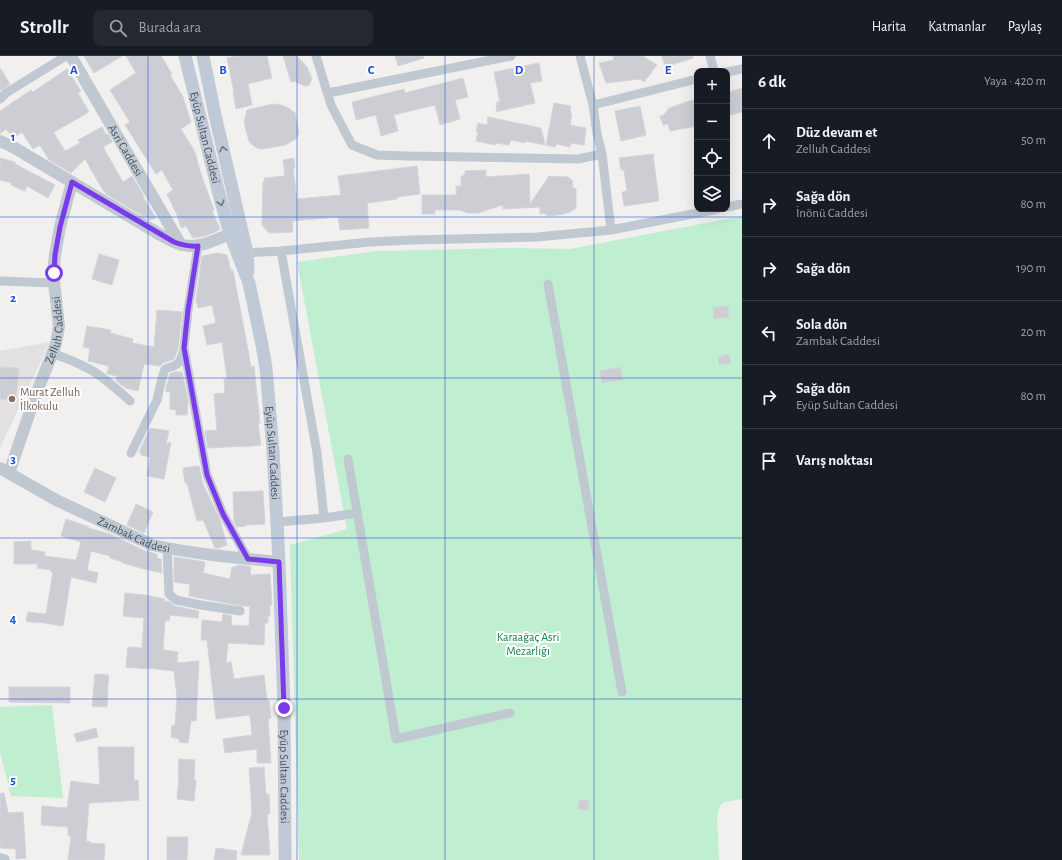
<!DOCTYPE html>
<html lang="tr">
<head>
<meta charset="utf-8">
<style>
  body { margin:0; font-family:"Alegreya Sans",sans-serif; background:#242831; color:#f1f3f6 }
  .controls { position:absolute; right:12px; top:12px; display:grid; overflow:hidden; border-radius:8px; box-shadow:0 4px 16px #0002 }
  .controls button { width:36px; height:36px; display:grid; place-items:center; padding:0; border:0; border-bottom:1px solid #363941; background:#171b24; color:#f1f3f6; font:20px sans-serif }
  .stop { position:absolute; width:12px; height:12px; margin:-9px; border:3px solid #7c3aed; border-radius:50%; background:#fff }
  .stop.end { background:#7c3aed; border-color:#fff; box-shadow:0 1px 4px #0008 }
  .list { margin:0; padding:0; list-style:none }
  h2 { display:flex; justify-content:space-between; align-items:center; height:52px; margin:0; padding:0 16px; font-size:17px }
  h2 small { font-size:13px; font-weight:400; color:#9ea1a6 }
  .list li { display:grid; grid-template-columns:26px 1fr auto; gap:12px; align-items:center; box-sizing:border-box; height:64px; padding:0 16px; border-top:1px solid #363941 }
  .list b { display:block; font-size:15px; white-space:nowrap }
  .list p { margin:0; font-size:13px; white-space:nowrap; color:#9ea1a6 }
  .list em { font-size:13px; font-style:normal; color:#9ea1a6 }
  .icon { flex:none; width:22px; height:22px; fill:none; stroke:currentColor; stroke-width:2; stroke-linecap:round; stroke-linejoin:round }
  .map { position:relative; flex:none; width:742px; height:804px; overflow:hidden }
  header { display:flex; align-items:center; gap:24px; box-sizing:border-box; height:56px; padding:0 20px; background:#171b24; border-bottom:1px solid #363941 }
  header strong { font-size:19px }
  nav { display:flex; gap:22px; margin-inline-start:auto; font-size:14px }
  .search { width:280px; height:36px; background:#242831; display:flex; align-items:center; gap:10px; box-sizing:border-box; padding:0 14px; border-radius:8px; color:#9ea1a6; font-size:15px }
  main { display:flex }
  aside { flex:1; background:#171b24 }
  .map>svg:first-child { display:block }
  .education { fill:#e3e0e1 }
  .green { fill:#bfeed1 }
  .building { fill:#ccced4; stroke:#d3d5db }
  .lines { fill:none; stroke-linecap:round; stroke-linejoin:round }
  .minor { stroke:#c0c9d1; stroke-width:9 }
  .tertiary { stroke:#c0c9d1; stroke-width:12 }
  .secondary { stroke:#c0cad6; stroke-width:13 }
  .oneway { stroke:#6c7681 }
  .route { stroke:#7c3aed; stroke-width:5 }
  .grid { fill:none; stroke:#1d4ed8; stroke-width:1; stroke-opacity:0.55 }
  .education-dot { fill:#8d6e63; stroke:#fff; stroke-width:1.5 }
  .labels { text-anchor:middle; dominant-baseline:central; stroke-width:4; stroke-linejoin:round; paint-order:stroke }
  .street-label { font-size:12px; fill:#48525c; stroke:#fff }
  .education-label { font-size:12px; fill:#785e54; stroke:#fff; text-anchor:start }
  .park-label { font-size:12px; fill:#197d4c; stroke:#fff }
  .grid-label { font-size:13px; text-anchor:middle; font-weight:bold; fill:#1d4ed8; stroke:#fff; stroke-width:4; stroke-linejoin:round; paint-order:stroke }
</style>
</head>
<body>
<header>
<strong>Strollr</strong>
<div class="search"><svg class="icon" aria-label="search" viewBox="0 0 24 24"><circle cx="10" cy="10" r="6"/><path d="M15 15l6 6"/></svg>Burada ara</div>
<nav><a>Harita</a><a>Katmanlar</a><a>Paylaş</a></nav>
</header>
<main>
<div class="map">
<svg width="742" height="804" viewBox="0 0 742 804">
  <rect width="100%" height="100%" fill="#f2efef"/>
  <!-- education -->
  <path class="education" d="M50,286l-50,106v-97z"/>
  <!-- green -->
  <path class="green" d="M742,160v583l-18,3 -4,4 -3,10 2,44h-420l-9,-315 57,-16 -50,-267 80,-11 134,-3 59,1z
    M52,649l11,93 -52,-2 -11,-44v-45z"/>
  <!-- building -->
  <path class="building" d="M84,0h38l-28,17z
    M126,0h35l11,18 -2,1 13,22 8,25 -10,7 14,23 5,19 14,39 -2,1 8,18 -5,3 -10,4 -12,2 -7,-12 -5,2 -4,-13 -10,-21 6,-4 -11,-20 -6,4 -31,-49 5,-3 -20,-32 26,-17z
    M237,0h30l5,22 -24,6 4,21 -16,4 -3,-17h1l-7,-34z
    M283,0h14l10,11 5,12 -3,6 -3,1 -9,-3 -2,-2 -4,1z
    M395,0h28l1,2 -26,8z
    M613,0h30l14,9 -13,17 -4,-3 -34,4 -7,-20 15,-3z
    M662,0h31v2l-28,9z
    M539,7l3,18 -12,2 5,20 -39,9 1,-10h3l-6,-30z
    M0,12l10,16 -10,7z
    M67,13l14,22 -3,2 11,19 -35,20 1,3 10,16 15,-8 -2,-3 24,-13 4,8 2,-1 4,8 -9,5 20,35 9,-6 12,20 -1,1 13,21 -6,2 -44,-26 -5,-7 -16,-28 -14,14 -22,-13 -9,-15 -7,4 -11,-17 -9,6 -7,-9 -6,5v-23l31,-21 2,2z
    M463,22l5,19 -13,3 5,19 -20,6 -5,-20 -41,10 4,16 -17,5 -5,-21 -20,5 -4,-18 52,-13 1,4z
    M742,32v24l-15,4v-23z
    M692,44l5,1v25l-27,5 -2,-7 -5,1 -3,-9 4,-1 5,-7z
    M554,47l17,3 -1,7h2l-2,12 16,3 -2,17 -13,-2 -1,4 -14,-3 -1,3 -9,-2z
    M278,48l9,3 8,6 4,20 -3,6 -11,6 -22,4h-3l-3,-1 -7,-5 -1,-2 -5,-19 3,-12 21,-5z
    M640,50l6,29 -25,6 -6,-30z
    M488,61l53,11 4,17 -20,-4v2l-14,-3 -2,5 -13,-2 -1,2 -19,-4 2,-9 -2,-1 2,-8 9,2z
    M653,98l6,47 -35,5 -2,-14 5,-1 -3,-21h-3l-2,-12z
    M0,102l15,4v2l40,21 -7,13 -21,-12 -2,5 -14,-6 1,-2 -12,-3z
    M294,102l1,10h-2l4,31 44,-4 -3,-19 79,-10 3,28 -23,3v2l-30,4 2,25 -29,2 -2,-13 -46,4 1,11 -24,1 -7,-8 1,-43 2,-1 -1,-3 21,-2 -2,-16z
    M486,114v7l43,-3 1,30 19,-28 19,1 4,3 1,8h3v20l-6,4 -6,2 -16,2 -4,-3 -4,1v-7l-37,2v-4l-25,8h-11l-7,-3h-25v4h-13v-19h34v-9h5v-9l4,-3v-3z
    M218,197l9,2 4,16h2l13,68 5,28 3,-1 6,57h-2l3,22 -18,2v-1l-35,2 -3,-17 12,-1 -3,-36 11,-1 -1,-14 3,-1 -5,-36 -15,3 -4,-19 13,-3 -4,-18 -14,3 -2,-8 6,-44z
    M99,198l20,6 -7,25 -20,-6z
    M728,250l1,11 -15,2 -1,-12z
    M157,254l25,2 -4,37 -4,10 -11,4 -3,3 -16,-2 -6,27 -13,-3 -1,-2h-2l-6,-6 1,-4 -10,-2 2,-8 -21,-5 2,-12 -7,-2 4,-21 24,4 -1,3 23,6 -1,4 22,4z
    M729,298l2,9 -12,2 -1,-8z
    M0,311l19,1 -3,33 -16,-2z
    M620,311l3,13 -21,3 -2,-12z
    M177,315l-1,1h6l6,29 -1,14h-11v-5l-6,-1v-17h-4v-4l4,-14z
    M150,372l19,3 -3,13 5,-2 -7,37 -17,-3 3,-19 -9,-2v-3h-2z
    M199,410l4,18 17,36 7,25 -8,3h-4l-12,-28 -6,1 -10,-38h-2l-2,-15z
    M95,412l21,10 -11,24 -21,-10z
    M263,435l2,33 -19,1v1l-9,1 -3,-5 -1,-30z
    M136,448l17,8 -9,21 -17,-8z
    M66,463l23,8 -1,1 22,6 35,17 12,3v4l4,1 1,14 -18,-4 -21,-6v-1l-13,-4v-2l-19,-5 -4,19 11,3 -2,10 -25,-6 -8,49 -25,-4v1l-12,-2 2,-9 18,2 7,-42h-2v-2l-14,-2 1,-4h-24v-22l17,-1v9l14,2v4l31,4 5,-18 -20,-6z
    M174,501l31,5 -2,11 27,6 2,-12h5v-2l14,2 -1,8 20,-1 2,31h-2v11h-2v7h-3l-1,22 -36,-2 -2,20 5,-1 3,17 30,-4 3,25h2l2,18 -3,1 3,44h-14v-14l-32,4 -2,-14 29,-4 -2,-20 -34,4 -9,-79h-6l1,-20 20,2 1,-8 9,2 -1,9 18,1 1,-20h-8l-53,-10 1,-12 -16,-2z
    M125,537l20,2 20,4 -1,2 6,1 4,4 25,5 -1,7 -28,-3 -1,6 -4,-1 -2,30 15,2 -1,11 22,-2 -3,60h-5l-3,22 -9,-1 1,-3 -9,-2 1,-12 3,1 2,-29 -3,-26 -27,-3v1l-21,-2 2,-20 14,1 2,-30 -21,-2z
    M95,618l14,1 -2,18h1l-1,14 -15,-1z
    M9,631h61v16l-61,-1z
    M96,672l2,9 -21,5 -3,-8z
    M98,691h36v34l4,-1 1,20 -50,3 -3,38 4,1 1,1 14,1 -1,16h-36l3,-24h-3v-9l-27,-2 1,-19 25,2 4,-27 29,4z
    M179,703l16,1 -1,20h2l-2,21 -17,-2 2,-23h-1z
    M264,711l2,28 3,-1 1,20h-3l3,41h-29l11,-43 -3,-44z
    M4,737l4,20 15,-1 3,46 -10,1v-10l-16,-1v-54z
    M579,744l10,1 -1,9 -10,-1z
    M167,781h21l-1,23h-20z
    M216,792l21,3 -1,9h-22z"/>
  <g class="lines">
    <!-- minor -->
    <path class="minor" d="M316,0l15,49 21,40 25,10 30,1 171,3 24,-5 -5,-20 -4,-29 -13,-49
      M710,0l4,15
      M727,16l15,-3
      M328,37l183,-37
      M0,43l6,-6 60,-37
      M593,49l104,-26
      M602,98l9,76
      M727,151l15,-3
      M198,190l-10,64 -4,38 23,127 16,39 25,45
      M281,195l36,202 7,65
      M247,197l34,-2 89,-9 41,-2 126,-3 74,-7 107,-21
      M0,225l54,2
      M548,228l74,408
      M52,297c15,6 31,11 44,20 12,8 23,18 34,28
      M131,397l26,-53 4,-18 4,-13c13,-4 15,-5 19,-19
      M348,403l48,280 114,-26
      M277,466l47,-4 33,-5
      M167,493l2,45 7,6 25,5 39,6"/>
    <!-- tertiary -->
    <g class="tertiary">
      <path id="s1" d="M71,0l16,28 94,161"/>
      <path d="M0,85l13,6 146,87c7,4 15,9 23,11 17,4 33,-5 48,-11"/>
      <path id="s2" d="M0,412l56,32 96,45c42,9 85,13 127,17"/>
      <path id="s3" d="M9,417l26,-76 21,-53 3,-18 -6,-53 2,-18 5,-28 12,-45"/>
      <path d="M0,803l4,1"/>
    </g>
    <!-- secondary -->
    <g class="secondary">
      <path id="s4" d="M185,0l34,138 11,40 19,49 13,62 4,23 7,82 6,112 5,146 1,152"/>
      <path d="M203,0l12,59 32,138 1,18"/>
    </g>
  </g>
  <!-- one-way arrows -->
  <defs><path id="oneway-chevron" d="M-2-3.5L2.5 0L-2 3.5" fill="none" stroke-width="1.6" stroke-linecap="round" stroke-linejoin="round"/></defs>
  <g class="oneway">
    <use href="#oneway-chevron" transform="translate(223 93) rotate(-103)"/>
    <use href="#oneway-chevron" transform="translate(221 147) rotate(74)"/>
  </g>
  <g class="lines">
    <!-- route -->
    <path class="route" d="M54,217l1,-18 5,-28 12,-45 102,60c8,3 15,5 24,4l-10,64 -4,38 23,127 16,39 25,45 31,3 5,146"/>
  </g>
  <!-- grid -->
  <path class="grid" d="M148,0v804M297,0v804M445,0v804M594,0v804M0,161h742M0,322h742M0,482h742M0,643h742"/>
  <!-- markers -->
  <circle class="education-dot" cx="12" cy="343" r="4"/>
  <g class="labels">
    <!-- street labels -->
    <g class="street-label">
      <text stroke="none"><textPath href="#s4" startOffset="84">Eyüp Sultan Caddesi</textPath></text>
      <text stroke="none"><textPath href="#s1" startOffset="109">Asri Caddesi</textPath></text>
      <text stroke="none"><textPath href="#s3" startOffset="151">Zelluh Caddesi</textPath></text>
      <text stroke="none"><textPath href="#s4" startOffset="408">Eyüp Sultan Caddesi</textPath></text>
      <text stroke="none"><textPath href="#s2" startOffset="150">Zambak Caddesi</textPath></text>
      <text stroke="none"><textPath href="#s4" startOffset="732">Eyüp Sultan Caddesi</textPath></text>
    </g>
    <!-- education labels -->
    <g class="education-label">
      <text x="20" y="336">Murat Zelluh<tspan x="20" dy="14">İlkokulu</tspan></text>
    </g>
    <!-- park labels -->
    <g class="park-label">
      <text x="528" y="581">Karaağaç Asri<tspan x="528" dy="14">Mezarlığı</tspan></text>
    </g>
  </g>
  <g class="grid-label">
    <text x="74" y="18">A</text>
    <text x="223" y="18">B</text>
    <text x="371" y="18">C</text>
    <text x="519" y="18">D</text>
    <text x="668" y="18">E</text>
    <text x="13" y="85">1</text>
    <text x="13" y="246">2</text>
    <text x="13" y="407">3</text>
    <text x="13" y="567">4</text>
    <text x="13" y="728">5</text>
  </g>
</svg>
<div class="controls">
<button>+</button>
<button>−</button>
<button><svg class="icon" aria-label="locate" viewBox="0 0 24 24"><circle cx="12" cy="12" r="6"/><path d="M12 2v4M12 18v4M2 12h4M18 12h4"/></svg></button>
<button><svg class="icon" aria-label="layers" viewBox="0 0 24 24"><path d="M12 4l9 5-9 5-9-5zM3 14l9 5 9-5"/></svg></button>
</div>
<div class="stop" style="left:54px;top:217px"></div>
<div class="stop end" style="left:284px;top:652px"></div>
</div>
<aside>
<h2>6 dk<small>Yaya · 420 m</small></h2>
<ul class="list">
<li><svg class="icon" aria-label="ahead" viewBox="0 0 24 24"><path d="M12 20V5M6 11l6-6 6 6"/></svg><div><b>Düz devam et</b><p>Zelluh Caddesi</p></div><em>50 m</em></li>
<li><svg class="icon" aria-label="right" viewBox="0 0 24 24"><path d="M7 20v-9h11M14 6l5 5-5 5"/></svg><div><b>Sağa dön</b><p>İnönü Caddesi</p></div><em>80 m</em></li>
<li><svg class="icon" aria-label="right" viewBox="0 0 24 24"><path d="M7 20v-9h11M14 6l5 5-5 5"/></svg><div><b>Sağa dön</b></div><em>190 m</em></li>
<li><svg class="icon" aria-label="left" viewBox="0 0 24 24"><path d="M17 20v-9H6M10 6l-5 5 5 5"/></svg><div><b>Sola dön</b><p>Zambak Caddesi</p></div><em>20 m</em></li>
<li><svg class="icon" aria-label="right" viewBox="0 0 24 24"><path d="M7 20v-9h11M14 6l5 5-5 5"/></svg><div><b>Sağa dön</b><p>Eyüp Sultan Caddesi</p></div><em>80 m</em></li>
<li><svg class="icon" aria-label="arrive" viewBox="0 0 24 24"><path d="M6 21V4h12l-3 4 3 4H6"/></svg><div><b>Varış noktası</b></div></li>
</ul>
</aside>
</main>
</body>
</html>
